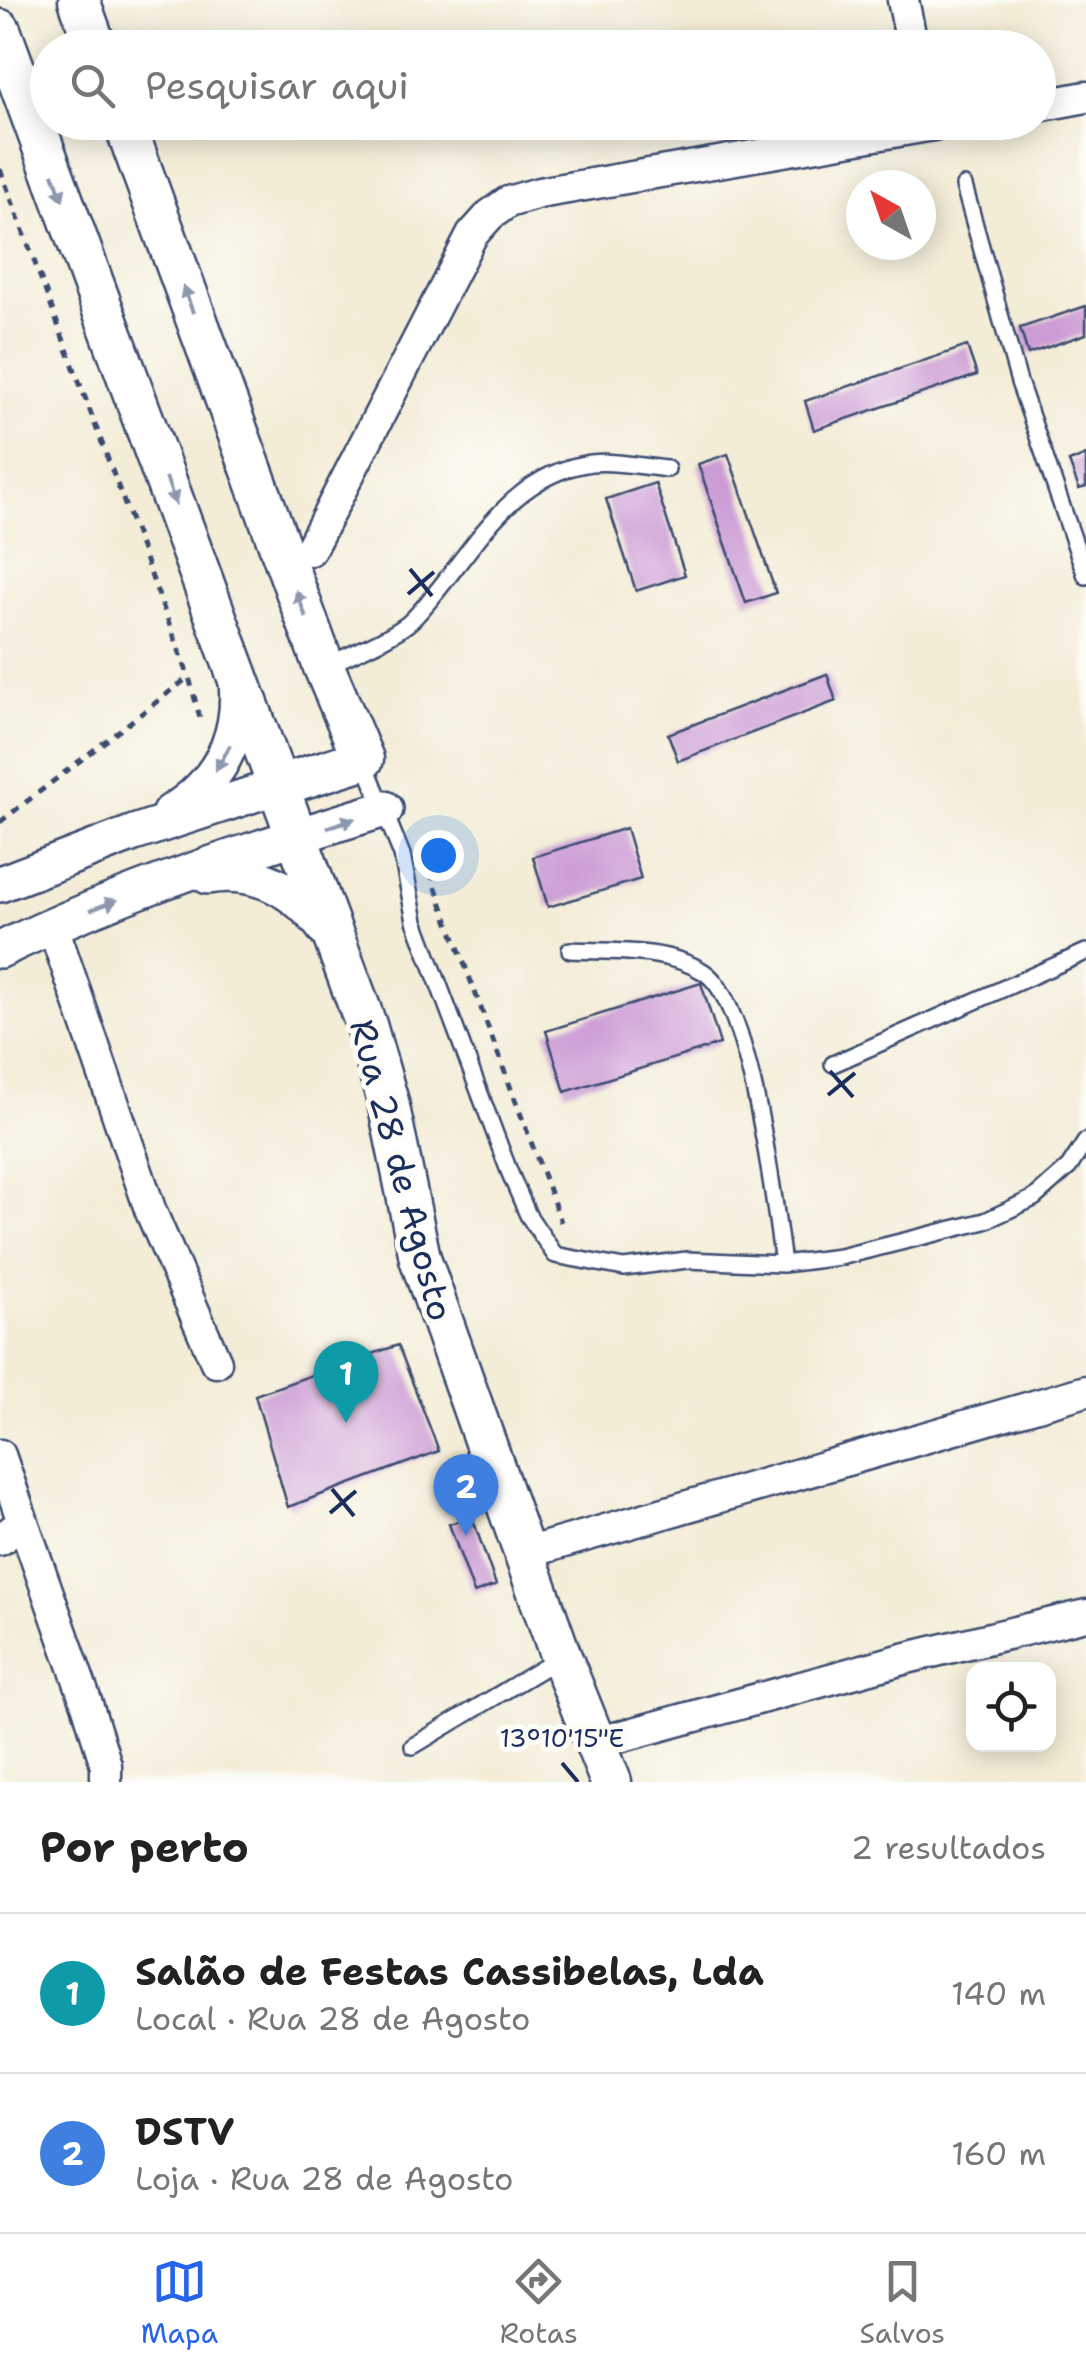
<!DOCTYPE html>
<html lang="pt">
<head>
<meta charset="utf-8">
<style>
  body { margin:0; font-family:"Shantell Sans",sans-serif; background:#f2f2f2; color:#222 }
  .controls { position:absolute; right:30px; bottom:30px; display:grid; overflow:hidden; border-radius:20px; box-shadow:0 5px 25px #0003 }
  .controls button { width:90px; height:90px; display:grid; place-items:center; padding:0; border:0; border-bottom:2px solid #e0e0e0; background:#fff; color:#222; font:50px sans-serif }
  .compass { position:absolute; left:846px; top:170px; width:90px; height:90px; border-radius:50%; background:#fff; box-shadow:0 5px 25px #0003; rotate:320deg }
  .you { position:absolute; left:438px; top:855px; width:35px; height:35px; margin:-25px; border:8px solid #fff; border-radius:50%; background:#1a73e8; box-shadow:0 0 0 15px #1a73e833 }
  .badge { display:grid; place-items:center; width:65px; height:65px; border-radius:50%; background:#2563eb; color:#fff; font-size:32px; font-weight:700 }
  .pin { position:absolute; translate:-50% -82px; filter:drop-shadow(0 2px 5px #0008) }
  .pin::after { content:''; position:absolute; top:52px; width:35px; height:30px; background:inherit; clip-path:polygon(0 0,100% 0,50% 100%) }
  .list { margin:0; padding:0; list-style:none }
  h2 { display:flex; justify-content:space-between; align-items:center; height:130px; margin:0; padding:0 40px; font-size:42px }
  h2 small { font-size:32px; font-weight:400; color:#767676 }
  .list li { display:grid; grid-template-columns:65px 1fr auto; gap:30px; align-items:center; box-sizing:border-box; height:160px; padding:0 40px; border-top:2px solid #e0e0e0 }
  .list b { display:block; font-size:38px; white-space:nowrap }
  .list p { margin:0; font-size:32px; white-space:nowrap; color:#767676 }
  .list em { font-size:32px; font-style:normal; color:#767676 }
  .icon { flex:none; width:55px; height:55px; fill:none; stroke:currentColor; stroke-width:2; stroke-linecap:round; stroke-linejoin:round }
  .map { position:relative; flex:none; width:1086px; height:1782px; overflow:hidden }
  .search { position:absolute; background:#fff; box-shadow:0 5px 25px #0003; left:30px; right:30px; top:30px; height:110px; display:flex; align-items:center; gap:25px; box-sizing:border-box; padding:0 35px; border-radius:55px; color:#767676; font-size:38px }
  .sheet { height:450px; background:#fff }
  nav { display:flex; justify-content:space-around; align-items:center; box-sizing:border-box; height:140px; border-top:2px solid #e0e0e0; background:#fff; font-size:28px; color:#767676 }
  nav a { display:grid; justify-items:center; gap:5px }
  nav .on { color:#2563eb }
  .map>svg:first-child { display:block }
  .building { fill:#cc9cd5 }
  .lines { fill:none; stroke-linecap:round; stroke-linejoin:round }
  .service-casing { stroke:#3b4b70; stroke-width:20 }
  .minor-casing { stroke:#3b4b70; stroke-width:35 }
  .tertiary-casing { stroke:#3b4b70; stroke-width:40 }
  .secondary-casing { stroke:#3b4b70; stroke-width:45 }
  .path { stroke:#3b4b70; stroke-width:5; stroke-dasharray:8 8; stroke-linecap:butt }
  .service { stroke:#fff; stroke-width:15 }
  .minor { stroke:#fff; stroke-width:30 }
  .tertiary { stroke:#fff; stroke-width:35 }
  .secondary { stroke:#fff; stroke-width:40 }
  .oneway { fill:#8d97ae }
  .ticks { fill:none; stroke:#1b2f5e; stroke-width:4 }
  .labels { text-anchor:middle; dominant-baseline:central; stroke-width:10; stroke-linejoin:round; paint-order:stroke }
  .street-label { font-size:35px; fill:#1b2f5e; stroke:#fdfcf7 }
  .ticks-label { font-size:25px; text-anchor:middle; fill:#1b2f5e; stroke:#fdfcf7; stroke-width:10; stroke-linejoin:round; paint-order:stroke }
</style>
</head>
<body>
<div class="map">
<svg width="1086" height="1782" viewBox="0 0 1086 1782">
  <rect width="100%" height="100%" fill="#fdfcf7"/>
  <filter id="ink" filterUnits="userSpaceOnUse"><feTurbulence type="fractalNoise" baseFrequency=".01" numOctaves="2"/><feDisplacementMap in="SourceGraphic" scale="20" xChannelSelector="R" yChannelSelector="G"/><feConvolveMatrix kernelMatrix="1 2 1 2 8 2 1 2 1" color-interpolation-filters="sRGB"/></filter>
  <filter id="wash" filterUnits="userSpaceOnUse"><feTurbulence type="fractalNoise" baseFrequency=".0048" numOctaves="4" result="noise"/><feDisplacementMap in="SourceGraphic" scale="40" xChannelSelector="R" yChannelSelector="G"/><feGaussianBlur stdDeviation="2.25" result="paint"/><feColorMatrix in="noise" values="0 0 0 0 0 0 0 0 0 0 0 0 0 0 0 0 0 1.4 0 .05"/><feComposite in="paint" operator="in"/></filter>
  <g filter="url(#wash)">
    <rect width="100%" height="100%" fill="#f3ecd6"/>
    <g id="blocks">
      <!-- building -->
      <path class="building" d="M1086,306v28l-58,20 -8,-26z
        M967,346l10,29 -163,55 -9,-29z
        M728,454l48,139 -30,10 -48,-139z
        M1086,455v32l-7,2 -10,-27z
        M655,483l30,92 -49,16 -30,-92z
        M827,674l9,27 -158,60 -10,-27z
        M626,828l15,51 -93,28 -15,-50z
        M701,983l19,61 -155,48 -19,-61z
        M398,1345l41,106 -151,56 -33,-112z
        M472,1517l24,68 -22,8 -25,-69z"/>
    </g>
  </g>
  <g filter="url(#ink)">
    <use href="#blocks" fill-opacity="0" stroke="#3b4b70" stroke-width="2.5"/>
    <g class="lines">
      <defs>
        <path id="service" d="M964,186l55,196 67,194
          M324,667c22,-11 72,-31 88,-47 56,-57 91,-145 179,-157 24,-3 53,4 76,6
          M364,761l38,94 13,66 94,250 19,44 27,40 69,13 63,-8 96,4 57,-7 145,-36 49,-23 35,-31 17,-26
          M570,950c43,2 96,-2 134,22 47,29 71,234 79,292
          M833,1064l253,-112
          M413,1746l145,-87"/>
        <path id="minor" d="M903,0l10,48
          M1038,106l48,-9
          M310,550l162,-315 18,-20 18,-13 31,-9 412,-71
          M52,924l99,288 65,150
          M0,1455l23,67 -23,18
          M23,1522l65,185 18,58v17
          M526,1553l560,-162
          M597,1743l310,-85 179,-43"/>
        <path id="tertiary" d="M170,813c49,-30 72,-75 67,-132
          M208,876c52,-9 92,17 121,58
          M0,884l134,-51 144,-47
          M0,950c122,-59 255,-102 385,-141"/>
        <path id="secondary" d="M79,0l17,48
          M0,30l366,995 22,77 32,156 141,399 50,125
          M124,122l200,545 39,92 -85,27"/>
      </defs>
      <!-- service casing -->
      <use href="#service" class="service-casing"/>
      <!-- minor casing -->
      <use href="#minor" class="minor-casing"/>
      <!-- tertiary casing -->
      <use href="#tertiary" class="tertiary-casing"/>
      <!-- secondary casing -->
      <use href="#secondary" class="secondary-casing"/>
      <!-- path -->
      <path class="path" d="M0,169l189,508 12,45
        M0,822l189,-145
        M430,872l131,350"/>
      <!-- service -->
      <use href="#service" class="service"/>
      <!-- minor -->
      <use href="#minor" class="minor"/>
      <!-- tertiary -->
      <use href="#tertiary" class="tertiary"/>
      <!-- secondary -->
      <use href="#secondary" class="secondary"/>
    </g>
    <!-- one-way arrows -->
    <defs><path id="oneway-solid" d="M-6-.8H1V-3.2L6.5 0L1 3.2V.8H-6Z" transform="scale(2.5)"/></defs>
    <g class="oneway">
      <use href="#oneway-solid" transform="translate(58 187) rotate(70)"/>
      <use href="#oneway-solid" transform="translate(188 299) rotate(-110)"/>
      <use href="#oneway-solid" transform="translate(171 491) rotate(70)"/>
      <use href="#oneway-solid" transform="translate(301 604) rotate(-110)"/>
      <use href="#oneway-solid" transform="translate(223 758) rotate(119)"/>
      <use href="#oneway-solid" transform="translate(341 823) rotate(-18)"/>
      <use href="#oneway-solid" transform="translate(104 905) rotate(-21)"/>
    </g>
  </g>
  <!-- ticks -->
  <path class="ticks" d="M410,569l22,27M408,594l26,-22M830,1071l23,26M828,1095l27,-22M332,1489l22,27M330,1513l26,-22M562,1763l16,19"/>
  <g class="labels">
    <!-- street labels -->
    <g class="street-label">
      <text transform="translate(402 1170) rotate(75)">Rua 28 de Agosto</text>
    </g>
  </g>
  <g class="ticks-label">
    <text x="562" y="1747">13°10'15"E</text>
  </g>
</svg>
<div class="controls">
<button><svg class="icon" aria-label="locate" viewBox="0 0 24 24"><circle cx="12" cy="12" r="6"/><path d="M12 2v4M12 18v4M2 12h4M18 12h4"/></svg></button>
</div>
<svg class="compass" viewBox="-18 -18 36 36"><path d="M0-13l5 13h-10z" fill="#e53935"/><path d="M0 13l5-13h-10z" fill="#767676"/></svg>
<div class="you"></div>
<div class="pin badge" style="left:346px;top:1423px;background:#0f9aa8">1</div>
<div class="pin badge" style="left:466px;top:1536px;background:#3f7fe0">2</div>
<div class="search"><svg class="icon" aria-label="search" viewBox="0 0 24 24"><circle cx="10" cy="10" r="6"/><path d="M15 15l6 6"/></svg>Pesquisar aqui</div>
</div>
<section class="sheet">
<h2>Por perto<small>2 resultados</small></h2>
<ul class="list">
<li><span class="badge" style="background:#0f9aa8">1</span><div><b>Salão de Festas Cassibelas, Lda</b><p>Local · Rua 28 de Agosto</p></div><em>140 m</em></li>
<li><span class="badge" style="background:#3f7fe0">2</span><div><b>DSTV</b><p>Loja · Rua 28 de Agosto</p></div><em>160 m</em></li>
</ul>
</section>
<nav>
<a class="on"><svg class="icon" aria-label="map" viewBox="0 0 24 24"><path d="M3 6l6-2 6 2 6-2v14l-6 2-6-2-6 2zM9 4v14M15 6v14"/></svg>Mapa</a>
<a><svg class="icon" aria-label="directions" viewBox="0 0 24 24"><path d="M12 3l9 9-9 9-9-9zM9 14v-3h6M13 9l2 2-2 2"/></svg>Rotas</a>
<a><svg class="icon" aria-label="saved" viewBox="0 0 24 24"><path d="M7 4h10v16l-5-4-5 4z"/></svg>Salvos</a>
</nav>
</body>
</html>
